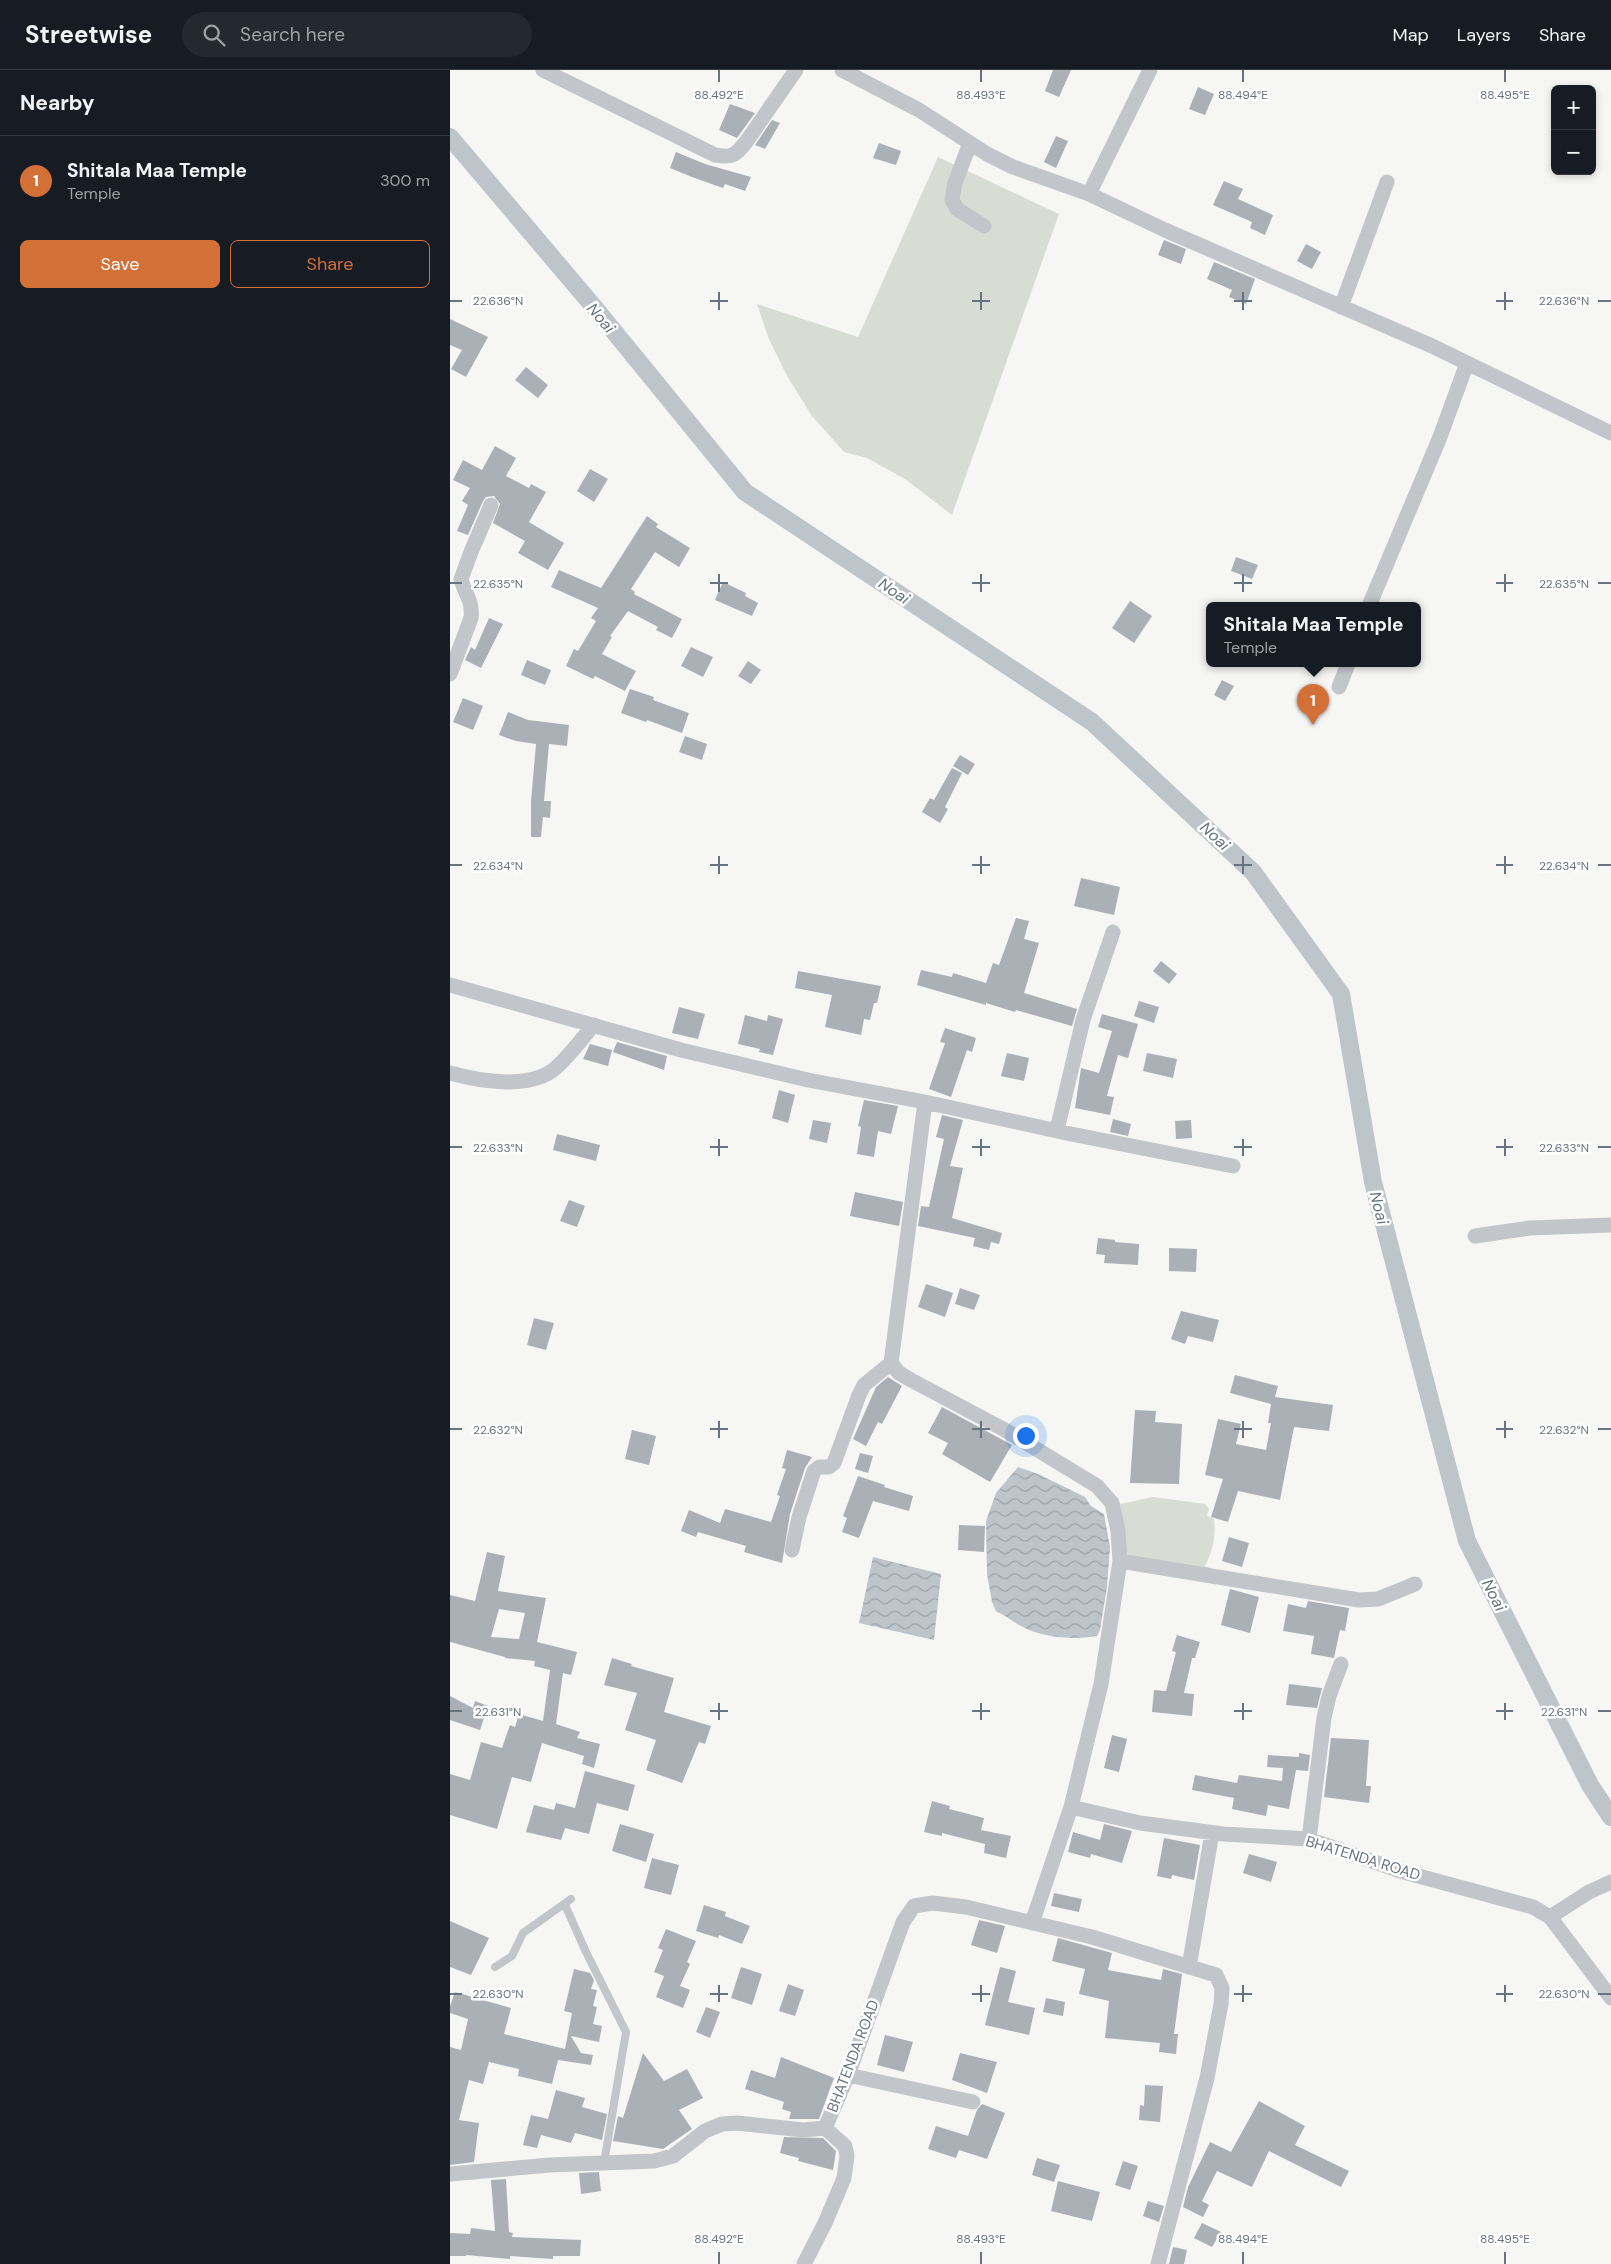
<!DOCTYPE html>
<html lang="en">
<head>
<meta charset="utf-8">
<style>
  body { margin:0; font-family:"DM Sans",sans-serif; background:#242831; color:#f1f3f6 }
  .controls { position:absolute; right:15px; top:15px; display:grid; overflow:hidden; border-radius:8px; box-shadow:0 2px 8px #0003 }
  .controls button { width:45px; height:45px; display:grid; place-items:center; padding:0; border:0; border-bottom:1px solid #363941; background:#171b24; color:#f1f3f6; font:25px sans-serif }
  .you { position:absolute; left:575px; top:1365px; width:18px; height:18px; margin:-12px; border:4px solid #fff; border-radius:50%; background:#1a73e8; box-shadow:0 0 0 8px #1a73e833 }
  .badge { display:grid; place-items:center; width:32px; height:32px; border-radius:50%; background:#d37037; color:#fff; font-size:16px; font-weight:700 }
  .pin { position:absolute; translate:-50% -41px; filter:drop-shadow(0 1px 2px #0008) }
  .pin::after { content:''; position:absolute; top:26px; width:18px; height:15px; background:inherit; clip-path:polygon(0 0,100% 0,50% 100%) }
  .popup { position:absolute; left:756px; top:532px; width:215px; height:65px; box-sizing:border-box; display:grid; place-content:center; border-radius:8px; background:#171b24; filter:drop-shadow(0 1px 4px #0005); font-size:16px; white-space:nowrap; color:#9ea1a6 }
  .popup b { font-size:19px; color:#f1f3f6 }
  .popup::after { content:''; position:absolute; left:50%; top:100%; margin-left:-10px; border:10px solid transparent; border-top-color:#171b24 }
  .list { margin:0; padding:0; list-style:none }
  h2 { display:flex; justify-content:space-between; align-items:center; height:65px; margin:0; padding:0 20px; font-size:21px }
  h2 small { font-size:16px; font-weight:400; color:#9ea1a6 }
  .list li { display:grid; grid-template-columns:32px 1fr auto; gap:15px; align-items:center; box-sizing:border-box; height:90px; padding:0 20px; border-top:1px solid #363941 }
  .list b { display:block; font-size:19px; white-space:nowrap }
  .list p { margin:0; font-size:16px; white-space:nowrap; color:#9ea1a6 }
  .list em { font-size:16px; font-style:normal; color:#9ea1a6 }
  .actions { display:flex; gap:10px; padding:15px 20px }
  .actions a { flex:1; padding:11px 0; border:1px solid #d37037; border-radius:8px; text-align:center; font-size:18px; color:#d37037 }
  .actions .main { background:#d37037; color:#fff }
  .icon { flex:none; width:28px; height:28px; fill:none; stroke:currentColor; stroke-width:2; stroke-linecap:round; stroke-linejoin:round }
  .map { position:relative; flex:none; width:1161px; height:2194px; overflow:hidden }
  header { display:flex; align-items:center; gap:30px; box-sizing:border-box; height:70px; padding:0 25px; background:#171b24; border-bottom:1px solid #363941 }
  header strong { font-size:24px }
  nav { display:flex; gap:28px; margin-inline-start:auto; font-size:18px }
  .search { width:350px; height:45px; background:#242831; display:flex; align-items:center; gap:12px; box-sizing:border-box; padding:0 18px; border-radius:28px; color:#9ea1a6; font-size:19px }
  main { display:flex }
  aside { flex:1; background:#171b24 }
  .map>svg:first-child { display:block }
  .green { fill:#d7ddd5 }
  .water { fill:url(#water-waves) }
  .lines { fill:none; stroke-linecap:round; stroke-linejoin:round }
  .canal { stroke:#bdc4ca; stroke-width:18 }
  .building { fill:#abb0b7; fill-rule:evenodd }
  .lane { stroke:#c2c5c9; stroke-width:8 }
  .street { stroke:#c2c5c9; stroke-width:15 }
  .ticks { fill:none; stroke:#687382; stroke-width:2 }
  .labels { text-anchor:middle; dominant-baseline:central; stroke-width:5; stroke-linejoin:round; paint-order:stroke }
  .street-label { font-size:15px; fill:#687382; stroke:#fff }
  .water-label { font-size:16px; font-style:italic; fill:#64737e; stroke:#fff }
  .ticks-label { font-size:12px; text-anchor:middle; fill:#687382; stroke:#fff; stroke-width:5; stroke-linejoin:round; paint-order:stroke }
</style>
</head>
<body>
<header>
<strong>Streetwise</strong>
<div class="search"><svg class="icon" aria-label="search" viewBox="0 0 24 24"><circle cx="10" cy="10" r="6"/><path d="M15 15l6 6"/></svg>Search here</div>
<nav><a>Map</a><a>Layers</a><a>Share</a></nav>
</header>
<main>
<aside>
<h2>Nearby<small></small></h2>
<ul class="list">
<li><span class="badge">1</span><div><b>Shitala Maa Temple</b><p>Temple</p></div><em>300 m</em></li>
</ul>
<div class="actions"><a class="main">Save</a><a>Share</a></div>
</aside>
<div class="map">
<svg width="1161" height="2194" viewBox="0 0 1161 2194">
  <defs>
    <pattern id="water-waves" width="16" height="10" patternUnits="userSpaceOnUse" patternTransform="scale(1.25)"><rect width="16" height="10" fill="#bdc4ca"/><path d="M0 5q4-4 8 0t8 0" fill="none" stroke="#9da4a9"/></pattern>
  </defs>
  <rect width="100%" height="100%" fill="#f6f7f4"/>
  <!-- green -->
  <path class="green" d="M488,87l121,57 -107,301 -47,-36 -38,-21 -23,-6 -32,-36 -25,-40 -19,-39 -11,-33 101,33z
    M703,1427l52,7 4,5 -2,7 7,3c2,16 -1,32 -9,47l12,5 -29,-2 -63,-15 -5,-50z"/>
  <!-- water -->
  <path class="water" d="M568,1397l20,7 47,23 6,9 13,8 6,33 -3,40 -7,43 -3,6c-23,4 -53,2 -74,-9 -10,-5 -18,-12 -27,-16l-4,-9 -5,-28 -1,-53 10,-28z
    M423,1487l68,17 -7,66 -75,-17z"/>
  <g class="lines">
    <!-- canal -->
    <path class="canal" d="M0,67l144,170 151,185 347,230 161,150 88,122 32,188 94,359 123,244 21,32"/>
  </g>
  <!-- building -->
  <path class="building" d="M603,0h18l-12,27 -14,-6z
    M748,17l16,7 -9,21 -16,-6z
    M280,34l25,9 -18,25 -18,-8z
    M322,50l8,3 -15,26 -10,-4z
    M606,66l12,5 -12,27 -12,-6z
    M429,73l22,8 -5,14 -23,-7z
    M226,82l29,12 46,13 -6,14 -20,-7 -2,4 -31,-11 -22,-9z
    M774,111l19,8 -5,10 35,16 -8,20 -15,-7 2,-6 -39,-17z
    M714,170l22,9 -5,15 -23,-9z
    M856,174l15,8 -9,17 -15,-8z
    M764,192l41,17 -9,25 -17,-7 3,-7 -25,-11z
    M0,249l38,18 -22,40 -15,-8 11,-19 -12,-5z
    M76,297l22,18 -10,13 -23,-18z
    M45,376l21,12 -10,18 23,12 2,-4 15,8 -17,30 35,21 -16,27 -30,-17 7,-12 -32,-18 7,-19 -6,-8 -8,1 -3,4 -15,34 -11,-4 11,-26 -6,-4 8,-13 -17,-8 10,-20 19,10z
    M140,399l18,10 -14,23 -17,-11z
    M197,446l11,8 -2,3 34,21 -11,19 -24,-15 -24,37 4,3 -1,2 48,25 -10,19 -16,-8 2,-3 -30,-16 -18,25 2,1 -10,17 34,17 -11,20 -30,-15 -2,3 -27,-13 8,-17 4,2 18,-30 -5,-3 7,-10 -47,-21 8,-17 42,18z
    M786,487l22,8 -6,14 -21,-8z
    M273,512l23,11 -1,3 13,7 -6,13 -37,-16z
    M680,531l22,15 -18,27 -22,-15z
    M39,548l14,6 -22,44 -16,-8 6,-13 4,3z
    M241,577l22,10 -10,20 -22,-11z
    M77,590l24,10 -6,15 -24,-10z
    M298,591l13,9 -10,14 -13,-8z
    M772,610l12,6 -9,15 -11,-6z
    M180,619l24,8 -1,3 36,13 -7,20 -35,-13 -1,2 -25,-9z
    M13,628l20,8 -10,24 -20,-8z
    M58,642l20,8 41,5 -2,21 -18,-2 -5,57h7l-1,17 -7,-1 -2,20h-10v-36l5,-57 -20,-3 -17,-6z
    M235,666l22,8 -5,16 -23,-8z
    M510,685l15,9 -7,11 -15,-9z
    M502,698l10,5 -17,34 3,2 -8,14 -18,-11 8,-14 4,2z
    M631,808l39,9 -6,28 -40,-9z
    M566,848l13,3 -5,18 15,4 -15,50 53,16 -5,17 -56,-16 -1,2 -29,-9v2l-69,-20 4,-15 31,7 1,-4 33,10 7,-20 6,2z
    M711,891l16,13 -8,10 -16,-13z
    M348,901l83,15 -4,17h-3l-4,17 -6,-1 -3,16 -36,-8 7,-32 -37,-7z
    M689,931l20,6 -5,16 -20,-7z
    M229,937l26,7 -7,25 -26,-6z
    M652,944l36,10 -10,34 -10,-3 -11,41 7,1 -4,18 -35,-7 6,-40 18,5 13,-42 -14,-4z
    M295,945l22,6 1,-6 15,4 -10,36 -14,-3 1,-3 -22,-5z
    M495,958l31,10 -4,14 -5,-2 -16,47 -22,-8 16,-46 -5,-1z
    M167,972l50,14 -3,14 -51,-18z
    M140,974l22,6 -4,16 -25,-7z
    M557,983l22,5 -5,23 -23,-5z
    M697,983l30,6 -4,19 -30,-7z
    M329,1020l16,5 -7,28 -16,-5z
    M414,1030l34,6 -7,28 -13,-3 -4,26 -17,-3 4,-27 -3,-1z
    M492,1045l21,5 -13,46 13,2 -11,50 50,15 -3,11 -8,-2 -2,8 -16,-4 2,-8 -57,-12 3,-20 8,1 15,-68 -8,-2z
    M663,1049l18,5 -3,12 -18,-4z
    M363,1050l18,3 -4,20 -18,-4z
    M741,1050l1,18 -16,1 -1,-18z
    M107,1064l43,11 -4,16 -43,-11z
    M405,1122l48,10 -4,24 -49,-10z
    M119,1130l16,6 -8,21 -17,-6z
    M648,1168l17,2v2l24,2 -1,21 -34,-2 1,-8 -9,-1z
    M719,1178l28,1 -1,23 -27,-1z
    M476,1214l27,9 -8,24 -27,-10z
    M510,1218l20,7 -6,15 -19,-6z
    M731,1241l38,9 -6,22 -25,-6 -3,8 -14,-5z
    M84,1248l20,5 -8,27 -19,-5z
    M785,1305l43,11 -3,11 58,8 -4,26 -35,-4 -14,73 -42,-9 -10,31 -17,-5 12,-38 -18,-4 13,-56 23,5 -5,20 30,6 5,-27h-3l3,-19 -41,-11z
    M438,1307l14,9 -20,38 -4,-2 -12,24 -13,-7 23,-52z
    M492,1337l70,38 -22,37 -48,-28 6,-11 -20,-10z
    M685,1340l21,1 -1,11 27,2 -3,60 -49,-1z
    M182,1360l24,6 -7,29 -24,-6z
    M337,1380l25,7 -7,11 -15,46 -8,49 -38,-11 2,-6 -48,-14 -2,5 -15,-6 8,-21 31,13 5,-14 46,13 9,-26 -3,-1 9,-26 -4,-1z
    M410,1383l13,3 -5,17 -13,-4z
    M408,1406l27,9 -1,2 29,9 -4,15 -36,-10 -14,37 -17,-6 5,-14 -4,-2z
    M509,1455l26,1 -1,26 -26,-2z
    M779,1467l20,6 -7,24 -20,-6z
    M37,1482l18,4 -7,35 48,7 -9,44 40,10 -6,23 -8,-2 -7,51 24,8 -3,6 23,6 -6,24 -12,-4 2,-8 -42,-13 -11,39 -19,-5 -15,52 -47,-14v-41l20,6 11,-38 21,6 8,-23 5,2 4,-13 24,7 7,-51 -16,-4 1,-5 -30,-3v-1l-55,-15v-47l25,6zM49,1539l26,4 -6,26 -28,-2z
    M780,1519l29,8 -9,36 -29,-8z
    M858,1531l41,7 -4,23 -5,-1 -6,28 -23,-4 3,-18 -31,-5 5,-27 18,4z
    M727,1565l23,7 -5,16h-3l-8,35 10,1 -2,22 -40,-4 2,-22 12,1 10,-39 -4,-1z
    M162,1588l20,6 -1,2 43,12 -10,34 47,14 -6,18 -6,-2 -17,41 -36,-13 10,-30 -31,-10 12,-37 -33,-8z
    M839,1614l33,4 -5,20 -31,-3z
    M0,1626l23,12 2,-7 13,5 -8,24 -30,-10z
    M662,1665l15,4 -8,33 -15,-4z
    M881,1668l38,2 -3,46h5l-2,17 -45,-6z
    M849,1683l11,2 -2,16 -12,-1 -7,39 -21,-4 -2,11 -34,-7 2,-11 -42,-8 3,-15 42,8 2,-8 43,6 1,-13 -16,-1 1,-12 31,2z
    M135,1701l50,14 -7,26 -31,-8 -8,31 -24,-6 -4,12 -35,-8 8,-27 20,5 2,-7 19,5z
    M482,1731l18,5 -1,3 35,9 -3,12 30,6 -5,22 -22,-5 1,-9 -43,-11v3l-18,-4z
    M170,1754l34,10 -8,28 -34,-11z
    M654,1754l28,7 -10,32 -31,-9 -1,4 -22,-6 5,-20 27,8z
    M714,1768l36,7 -6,35 -22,-5 -1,4 -14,-3z
    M799,1784l28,8 -6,20 -28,-9z
    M202,1788l27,7 -8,30 -27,-7z
    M604,1823l28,6 -3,13 -28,-6z
    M254,1835l22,7 -1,4 25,10 -8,18 -23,-9 -1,3 -22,-7z
    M529,1850l26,6 -8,27 -26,-8z
    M0,1851l39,17 -18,37 -21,-8z
    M216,1859l30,12 -9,21 3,2 -10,22 10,4 -7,18 -27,-11 8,-21 -10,-4 9,-22 -5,-2z
    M608,1868l54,15 -4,17 53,10 2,-11 19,5 -8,60h4l-2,20 -17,-2 1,-9 -55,-5 4,-37 -30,-7 6,-25 -33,-8z
    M291,1897l21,7 -10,31 -21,-7z
    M550,1897l16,4 -8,31 27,6 -6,27 -44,-10z
    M124,1899l16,4 4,7 -3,9 6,1 -4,16 4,1 -4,17 9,2 -3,16 -28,-6 10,17 12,2 -2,10 -33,-5 -6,24 -34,-8 1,-7 -30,-7 -6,22 -14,-4 -10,40 20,3 -5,39 -24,3v-118l11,3 7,-31 -18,-6v-7l5,-14 56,16 -7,26 61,15 7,-36 -8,-2z
    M338,1914l16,6 -9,26 -16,-5z
    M596,1928l19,4 -2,14 -20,-4z
    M256,1937l14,5 -10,26 -14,-6z
    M435,1965l28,7 -9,30 -27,-7z
    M193,1983l21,28 23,-12 16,29 -24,12 13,19 -29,20 -50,-8 5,-25 5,2z
    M510,1983l37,9 -10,31 -35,-13z
    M331,1987l53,21 -15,41h-30l2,-7 -9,-3 2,-7 -39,-13 6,-19 24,8z
    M695,2015l18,1 -3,36 -21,-2 1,-15 4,1z
    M106,2020l29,8 -3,9 25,7 -5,26 -27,-7 -4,10 -30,-8 -4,13 -14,-3 8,-30 17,4z
    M809,2031l46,25 -10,19 54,26 -8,16 -72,-36 -17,36 -35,-16 -15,30 7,4 -6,12 -20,-10 5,-20 22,-45 21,10z
    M532,2034l23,9 -18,46 -28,-9 -3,8 -28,-9 8,-23 32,10 9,-26z
    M334,2067l39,1 13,13 -3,19 -35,-9 1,-3 -19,-5z
    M587,2088l23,7 -6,17 -22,-7z
    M673,2091l15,5 -8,24 -15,-5z
    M149,2102l2,19 -20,3 -2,-21z
    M56,2109l3,53 4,1 -1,4 69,3 -1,16h-27v3l-43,-3v3l-44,-4v1h-16v-23l20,1 1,-6 24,3 -4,-51z
    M608,2111l42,11 -8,29 -41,-10z
    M698,2131l16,5 -5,16 -16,-6z
    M752,2153l19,9 -9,15 -18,-9z
    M723,2177l14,3 -3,14h-15z"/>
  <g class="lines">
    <!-- lane -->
    <path class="lane" d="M115,1835l21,47 40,80 -22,131
      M45,1897l17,-11 11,-23 48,-34"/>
    <!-- street -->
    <path class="street" d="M93,0l172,85c17,3 20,1 31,-13l50,-72
      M392,0l77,40 68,44 26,13 76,27 76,36 267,116 179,87
      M520,73l-15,40 -3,17 5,9 27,17
      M639,124l61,-124
      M891,237l46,-125
      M919,536l71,-169 27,-74
      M0,604l21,-56c2,-18 -6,-23 -10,-39l10,-27 20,-47
      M889,617l9,-23
      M0,915l231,65 127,30 117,22 -34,261 8,10 12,7 94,50 92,56 15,17 6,28 2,30 -19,123 -30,123 -39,116
      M0,1003c29,8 75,16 102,-2 14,-10 30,-33 42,-46
      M475,1032l146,32 162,32
      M607,1060l26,-110 30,-88
      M1025,1166l55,-8 81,-3
      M342,1480l7,-33 15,-46 5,-4h10l5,-4 25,-68 5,-10 27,-22
      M670,1491l239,39 19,-1 37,-15
      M621,1737l69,16 83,11 86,5 91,32 133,36 17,10 61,81
      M859,1769l15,-121 5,-22 12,-32
      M1100,1847l39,-25 22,-10
      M739,1897l23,-134
      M398,2005l125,27
      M0,2104l100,-9 104,-4 19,-5 32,-25 17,-7 15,-1 66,7 22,-2 23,-53 55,-153 11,-16 19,-3 33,4 126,30 124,38 6,13 -1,16 -14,74 -49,186
      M354,2194l21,-41 19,-45 3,-22 -2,-10 -20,-18"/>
  </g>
  <!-- ticks -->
  <path class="ticks" d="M269,0v12M531,0v12M793,0v12M1055,0v12M269,222v18M531,222v18M793,222v18M1055,222v18M0,231h12M260,231h18M522,231h18M784,231h18M1046,231h17M1148,231h13M269,504v18M531,504v18M793,504v18M1055,504v18M0,513h12M260,513h18M522,513h18M784,513h18M1046,513h17M1148,513h13M269,786v18M531,786v18M793,786v18M1055,786v18M0,795h12M260,795h18M522,795h18M784,795h18M1046,795h17M1148,795h13M269,1069v17M531,1069v17M793,1069v17M1055,1069v17M0,1077h12M260,1077h18M522,1077h18M784,1077h18M1046,1077h17M1148,1077h13M269,1351v17M531,1351v17M793,1351v17M1055,1351v17M0,1359h12M260,1359h18M522,1359h18M784,1359h18M1046,1359h17M1148,1359h13M269,1633v17M531,1633v17M793,1633v17M1055,1633v17M0,1641h12M260,1641h18M522,1641h18M784,1641h18M1046,1641h17M1148,1641h13M269,1915v17M531,1915v17M793,1915v17M1055,1915v17M0,1924h12M260,1924h18M522,1924h18M784,1924h18M1046,1924h17M1148,1924h13M269,2182v12M531,2182v12M793,2182v12M1055,2182v12"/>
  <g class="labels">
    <!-- street labels -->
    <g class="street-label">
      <text transform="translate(913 1788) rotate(17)">BHATENDA ROAD</text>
      <text transform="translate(403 1986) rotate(-69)">BHATENDA ROAD</text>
    </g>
    <!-- water labels -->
    <g class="water-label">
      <text transform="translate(151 248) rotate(50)">Noai</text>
      <text transform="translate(444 521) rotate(34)">Noai</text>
      <text transform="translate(765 766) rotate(43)">Noai</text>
      <text transform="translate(929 1138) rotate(75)">Noai</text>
      <text transform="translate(1044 1525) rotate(63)">Noai</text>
    </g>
  </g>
  <g class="ticks-label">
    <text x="269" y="29">88.492°E</text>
    <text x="531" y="29">88.493°E</text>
    <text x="793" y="29">88.494°E</text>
    <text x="1055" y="29">88.495°E</text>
    <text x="48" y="235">22.636°N</text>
    <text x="1114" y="235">22.636°N</text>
    <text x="48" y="518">22.635°N</text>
    <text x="1114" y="518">22.635°N</text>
    <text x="48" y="800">22.634°N</text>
    <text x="1114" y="800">22.634°N</text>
    <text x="48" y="1082">22.633°N</text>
    <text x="1114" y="1082">22.633°N</text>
    <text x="48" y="1364">22.632°N</text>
    <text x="1114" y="1364">22.632°N</text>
    <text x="48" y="1646">22.631°N</text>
    <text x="1114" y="1646">22.631°N</text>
    <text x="48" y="1928">22.630°N</text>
    <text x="1114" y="1928">22.630°N</text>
    <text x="269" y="2173">88.492°E</text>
    <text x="531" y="2173">88.493°E</text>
    <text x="793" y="2173">88.494°E</text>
    <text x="1055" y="2173">88.495°E</text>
  </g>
</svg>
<div class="controls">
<button>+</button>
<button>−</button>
</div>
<div class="you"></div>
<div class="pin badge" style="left:863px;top:655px">1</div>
<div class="popup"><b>Shitala Maa Temple</b>Temple</div>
</div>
</main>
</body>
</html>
